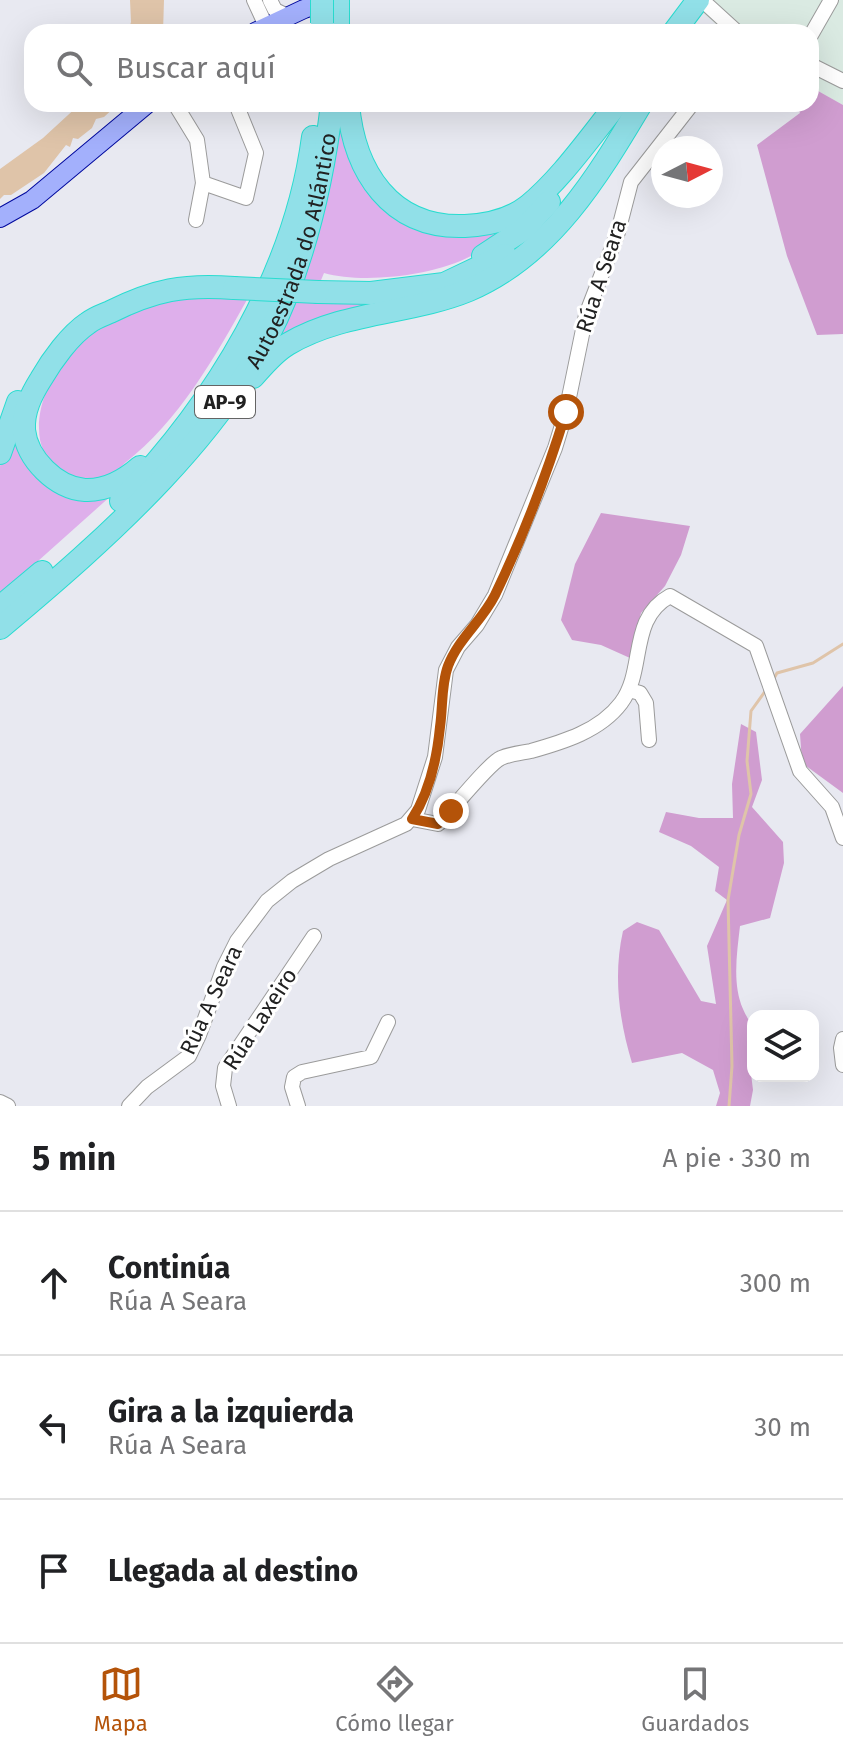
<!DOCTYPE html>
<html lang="es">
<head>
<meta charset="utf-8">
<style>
  body { margin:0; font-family:"Fira Sans",sans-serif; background:#f2f2f2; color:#202124 }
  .controls { position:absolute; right:24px; bottom:24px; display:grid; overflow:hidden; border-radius:16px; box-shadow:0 8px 32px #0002 }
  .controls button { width:72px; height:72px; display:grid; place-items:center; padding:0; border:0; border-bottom:2px solid #e0e0e0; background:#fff; color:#202124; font:40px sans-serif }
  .compass { position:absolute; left:651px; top:136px; width:72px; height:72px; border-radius:50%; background:#fff; box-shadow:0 8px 32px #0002; rotate:84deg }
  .stop { position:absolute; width:24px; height:24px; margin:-18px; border:6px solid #b45309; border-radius:50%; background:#fff }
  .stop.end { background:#b45309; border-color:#fff; box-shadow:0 2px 8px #0008 }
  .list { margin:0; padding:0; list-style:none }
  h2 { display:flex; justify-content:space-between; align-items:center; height:104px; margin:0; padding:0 32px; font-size:34px }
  h2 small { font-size:26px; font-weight:400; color:#757577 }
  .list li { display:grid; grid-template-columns:52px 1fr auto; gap:24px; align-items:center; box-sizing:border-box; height:144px; padding:0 32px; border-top:2px solid #e0e0e0 }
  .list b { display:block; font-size:30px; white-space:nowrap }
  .list p { margin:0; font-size:26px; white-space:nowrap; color:#757577 }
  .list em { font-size:26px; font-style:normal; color:#757577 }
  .icon { flex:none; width:44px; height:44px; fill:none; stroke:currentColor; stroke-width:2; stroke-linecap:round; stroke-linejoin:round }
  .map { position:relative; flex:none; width:843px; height:1106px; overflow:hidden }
  .search { position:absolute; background:#fff; box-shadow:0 8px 32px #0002; left:24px; right:24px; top:24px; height:88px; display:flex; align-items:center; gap:20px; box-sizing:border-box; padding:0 28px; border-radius:24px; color:#757577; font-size:30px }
  .sheet { height:536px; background:#fff }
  nav { display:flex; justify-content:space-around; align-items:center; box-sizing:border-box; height:112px; border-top:2px solid #e0e0e0; background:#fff; font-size:22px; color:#757577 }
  nav a { display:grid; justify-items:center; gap:4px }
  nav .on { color:#b45309 }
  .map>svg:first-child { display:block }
  .industrial { fill:#daeae2 }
  .grass { fill:#deafeb }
  .forest { fill:#d09dd0 }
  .water { fill:#dfc4a9 }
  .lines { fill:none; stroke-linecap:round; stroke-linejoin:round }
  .stream { stroke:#dfc4a9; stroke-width:3 }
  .minor-casing { stroke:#9b9b9b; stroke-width:16 }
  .major-casing { stroke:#00099e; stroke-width:20 }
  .highway-casing { stroke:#29dcd0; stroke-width:24 }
  .minor { stroke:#fff; stroke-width:14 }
  .major { stroke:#a3b0fc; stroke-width:18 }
  .highway { stroke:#91e0e8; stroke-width:22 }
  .highway-bridge-casing { stroke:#29dcd0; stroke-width:24; stroke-linecap:butt }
  .highway-bridge { stroke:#91e0e8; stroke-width:22 }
  .route { stroke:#b45309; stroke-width:10 }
  .labels { text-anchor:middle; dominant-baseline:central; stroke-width:6; stroke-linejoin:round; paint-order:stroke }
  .shield { fill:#fff; stroke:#646464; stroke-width:2 }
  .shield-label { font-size:20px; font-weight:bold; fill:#212121 }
  .street-label { font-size:22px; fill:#212121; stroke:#fff }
</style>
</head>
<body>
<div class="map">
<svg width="843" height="1106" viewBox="0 0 843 1106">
  <rect width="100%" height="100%" fill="#e8e9f1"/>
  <!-- industrial -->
  <path class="industrial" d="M711,0h132v105l-32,-18v-55h-86l-22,-19z"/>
  <!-- grass -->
  <path class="grass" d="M340,109l54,103 120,9c-13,11 -28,27 -43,35 -38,20 -108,28 -147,17l-10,24 75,2 -122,47z
    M203,298h45c-33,59 -69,123 -123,165 -5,5 -13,13 -19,15 -16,5 -34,0 -46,-9 -15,-10 -21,-23 -21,-41 0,-53 49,-103 98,-121 19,-7 45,-7 66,-9z
    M27,395l18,81 77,10 -122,109v-129z"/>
  <!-- forest -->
  <path class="forest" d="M811,87l32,18v229l-26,1 -30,-79 -30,-111 43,-32 -4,-9h15z
    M601,513l89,13 -9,29 -16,31 -24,27 -11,45 -29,-13 -29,-5 -11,-20 14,-56z
    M843,686v107l-41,-30 -2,-29z
    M741,724l15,8 6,48 -10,27 31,35 1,21 -14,55 -30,8c-3,27 -8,58 3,83 6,15 19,23 5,40l5,41 -3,16h-34l4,-13 -7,-23 -31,-17 -50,10c-13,-43 -19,-88 -9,-132l14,-9 22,8 42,71 15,3 -9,-58 20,-46 -12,-9 4,-24 -28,-21 -32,-14 7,-20 33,6h34l-1,-34z"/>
  <!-- water -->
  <path class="water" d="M130,0h34l-1,32h-35l3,-10z
    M80,104h38l-14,13 -8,2 -4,9 -14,11 -5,-1 -3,9 -4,-2 -22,28 -33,22h-7l-4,4v-30l43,-31z"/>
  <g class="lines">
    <!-- stream -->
    <path class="stream" d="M773,680l4,-7 36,-10 30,-19
      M729,1106l3,-40 -4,-166 11,-65 12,-41 -4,-33 4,-50 15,-21"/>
    <defs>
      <path id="minor" d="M254,0l12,26
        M270,0l5,10 12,6
        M702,0l35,32
        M811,35l20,-35
        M811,65l32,16
        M175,104l22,36 6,43 43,15 10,-45 -20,-49
        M196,220l7,-37
        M629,690l11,3 6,10 3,37
        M412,819l26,5c13,-13 51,-61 63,-66 9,-4 20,-5 30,-7 32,-9 69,-20 90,-48 25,-33 7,-84 49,-107l86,50 44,125 32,36 11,31
        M843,1039l-2,9 2,17
        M0,1102l8,4
        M129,1106l18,-19 42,-31 10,-21 25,-68 13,-26 30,-40 25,-20 37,-22 77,-35 12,-14 17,-53 11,-87 12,-23 19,-22 18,-30 60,-147 11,-36 20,-97 32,-83 13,-50 61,-78
        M229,1106l-6,-20 2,-18 89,-132
        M298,1106l-6,-19 2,-10 8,-5 69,-15 17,-35"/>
      <path id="major" d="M255,32l49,-23 26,-9
        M0,218l32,-18 115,-96"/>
      <g id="highway">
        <path d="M338,0v32"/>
        <path d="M674,32l24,-32"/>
        <path d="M348,104c6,67 42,125 117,122 22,-1 45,-6 63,-20 34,-28 61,-68 89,-102"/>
        <path d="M483,256l41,-27 25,-27"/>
        <path d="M318,292l53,1 73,-9 61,-29"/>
        <path d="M253,377c10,-11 21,-25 35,-33 56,-33 123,-30 181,-54 82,-35 129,-114 172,-186"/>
        <path d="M0,453l18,-51"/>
        <path d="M140,467c-15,13 -34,24 -55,23 -29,-2 -58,-31 -61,-60 -1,-19 7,-35 17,-51 11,-19 29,-44 47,-56 6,-5 15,-8 22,-11 44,-22 74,-28 124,-24"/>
        <path d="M121,501c95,-98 174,-228 192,-364"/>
        <path d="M0,607l42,-35"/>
        <path id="s1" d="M0,628c104,-87 234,-200 285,-329 25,-63 39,-128 47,-195"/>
      </g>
    </defs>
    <!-- minor casing -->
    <use href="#minor" class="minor-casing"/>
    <!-- major casing -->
    <use href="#major" class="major-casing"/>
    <!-- highway casing -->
    <use href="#highway" class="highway-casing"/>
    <!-- minor -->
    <use href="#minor" class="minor"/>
    <!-- major -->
    <use href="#major" class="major"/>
    <!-- highway -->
    <use href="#highway" class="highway"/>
    <defs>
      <path id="highway-bridge" d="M322,0v23
        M234,288l84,4"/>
    </defs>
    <!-- highway-bridge casing -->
    <use href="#highway-bridge" class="highway-bridge-casing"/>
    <!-- highway-bridge -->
    <use href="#highway-bridge" class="highway-bridge"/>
  </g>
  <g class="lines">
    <!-- route -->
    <path class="route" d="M451,811l-13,13 -26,-5c17,-26 25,-61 28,-92 3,-21 1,-42 8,-61 10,-27 34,-45 47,-71 28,-58 52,-121 71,-183"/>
  </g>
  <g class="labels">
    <!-- shield labels -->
    <rect class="shield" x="195" y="386" width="60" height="32" rx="6"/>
    <g class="shield-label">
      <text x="225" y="402">AP-9</text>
    </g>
    <!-- street labels -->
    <g class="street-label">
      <text stroke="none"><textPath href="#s1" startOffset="488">Autoestrada do Atlántico</textPath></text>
      <text transform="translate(601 276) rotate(-72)">Rúa A Seara</text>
      <text transform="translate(211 1000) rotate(-65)">Rúa A Seara</text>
      <text transform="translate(260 1019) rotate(-57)">Rúa Laxeiro</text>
    </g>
  </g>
</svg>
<div class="controls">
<button><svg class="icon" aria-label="layers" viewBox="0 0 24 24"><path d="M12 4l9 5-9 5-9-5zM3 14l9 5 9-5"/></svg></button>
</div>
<svg class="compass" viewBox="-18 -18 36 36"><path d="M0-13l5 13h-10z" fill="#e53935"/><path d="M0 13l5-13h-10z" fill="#757577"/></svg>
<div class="stop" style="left:566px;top:412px"></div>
<div class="stop end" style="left:451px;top:811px"></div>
<div class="search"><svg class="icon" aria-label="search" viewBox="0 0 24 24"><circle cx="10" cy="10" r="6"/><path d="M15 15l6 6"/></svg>Buscar aquí</div>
</div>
<section class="sheet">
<h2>5 min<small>A pie · 330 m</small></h2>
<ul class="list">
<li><svg class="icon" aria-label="ahead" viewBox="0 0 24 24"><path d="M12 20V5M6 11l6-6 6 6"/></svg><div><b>Continúa</b><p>Rúa A Seara</p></div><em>300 m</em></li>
<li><svg class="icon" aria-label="left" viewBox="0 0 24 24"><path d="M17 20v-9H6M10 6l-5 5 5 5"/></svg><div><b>Gira a la izquierda</b><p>Rúa A Seara</p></div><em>30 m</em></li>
<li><svg class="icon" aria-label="arrive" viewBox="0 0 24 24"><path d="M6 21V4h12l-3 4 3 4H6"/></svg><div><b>Llegada al destino</b></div></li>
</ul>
</section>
<nav>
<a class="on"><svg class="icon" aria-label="map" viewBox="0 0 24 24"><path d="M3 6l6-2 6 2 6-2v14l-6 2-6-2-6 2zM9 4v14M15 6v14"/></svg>Mapa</a>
<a><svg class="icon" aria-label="directions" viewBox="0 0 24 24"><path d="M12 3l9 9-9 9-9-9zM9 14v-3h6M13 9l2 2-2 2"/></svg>Cómo llegar</a>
<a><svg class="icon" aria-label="saved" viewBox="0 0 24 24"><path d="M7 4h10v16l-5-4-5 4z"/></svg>Guardados</a>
</nav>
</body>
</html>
